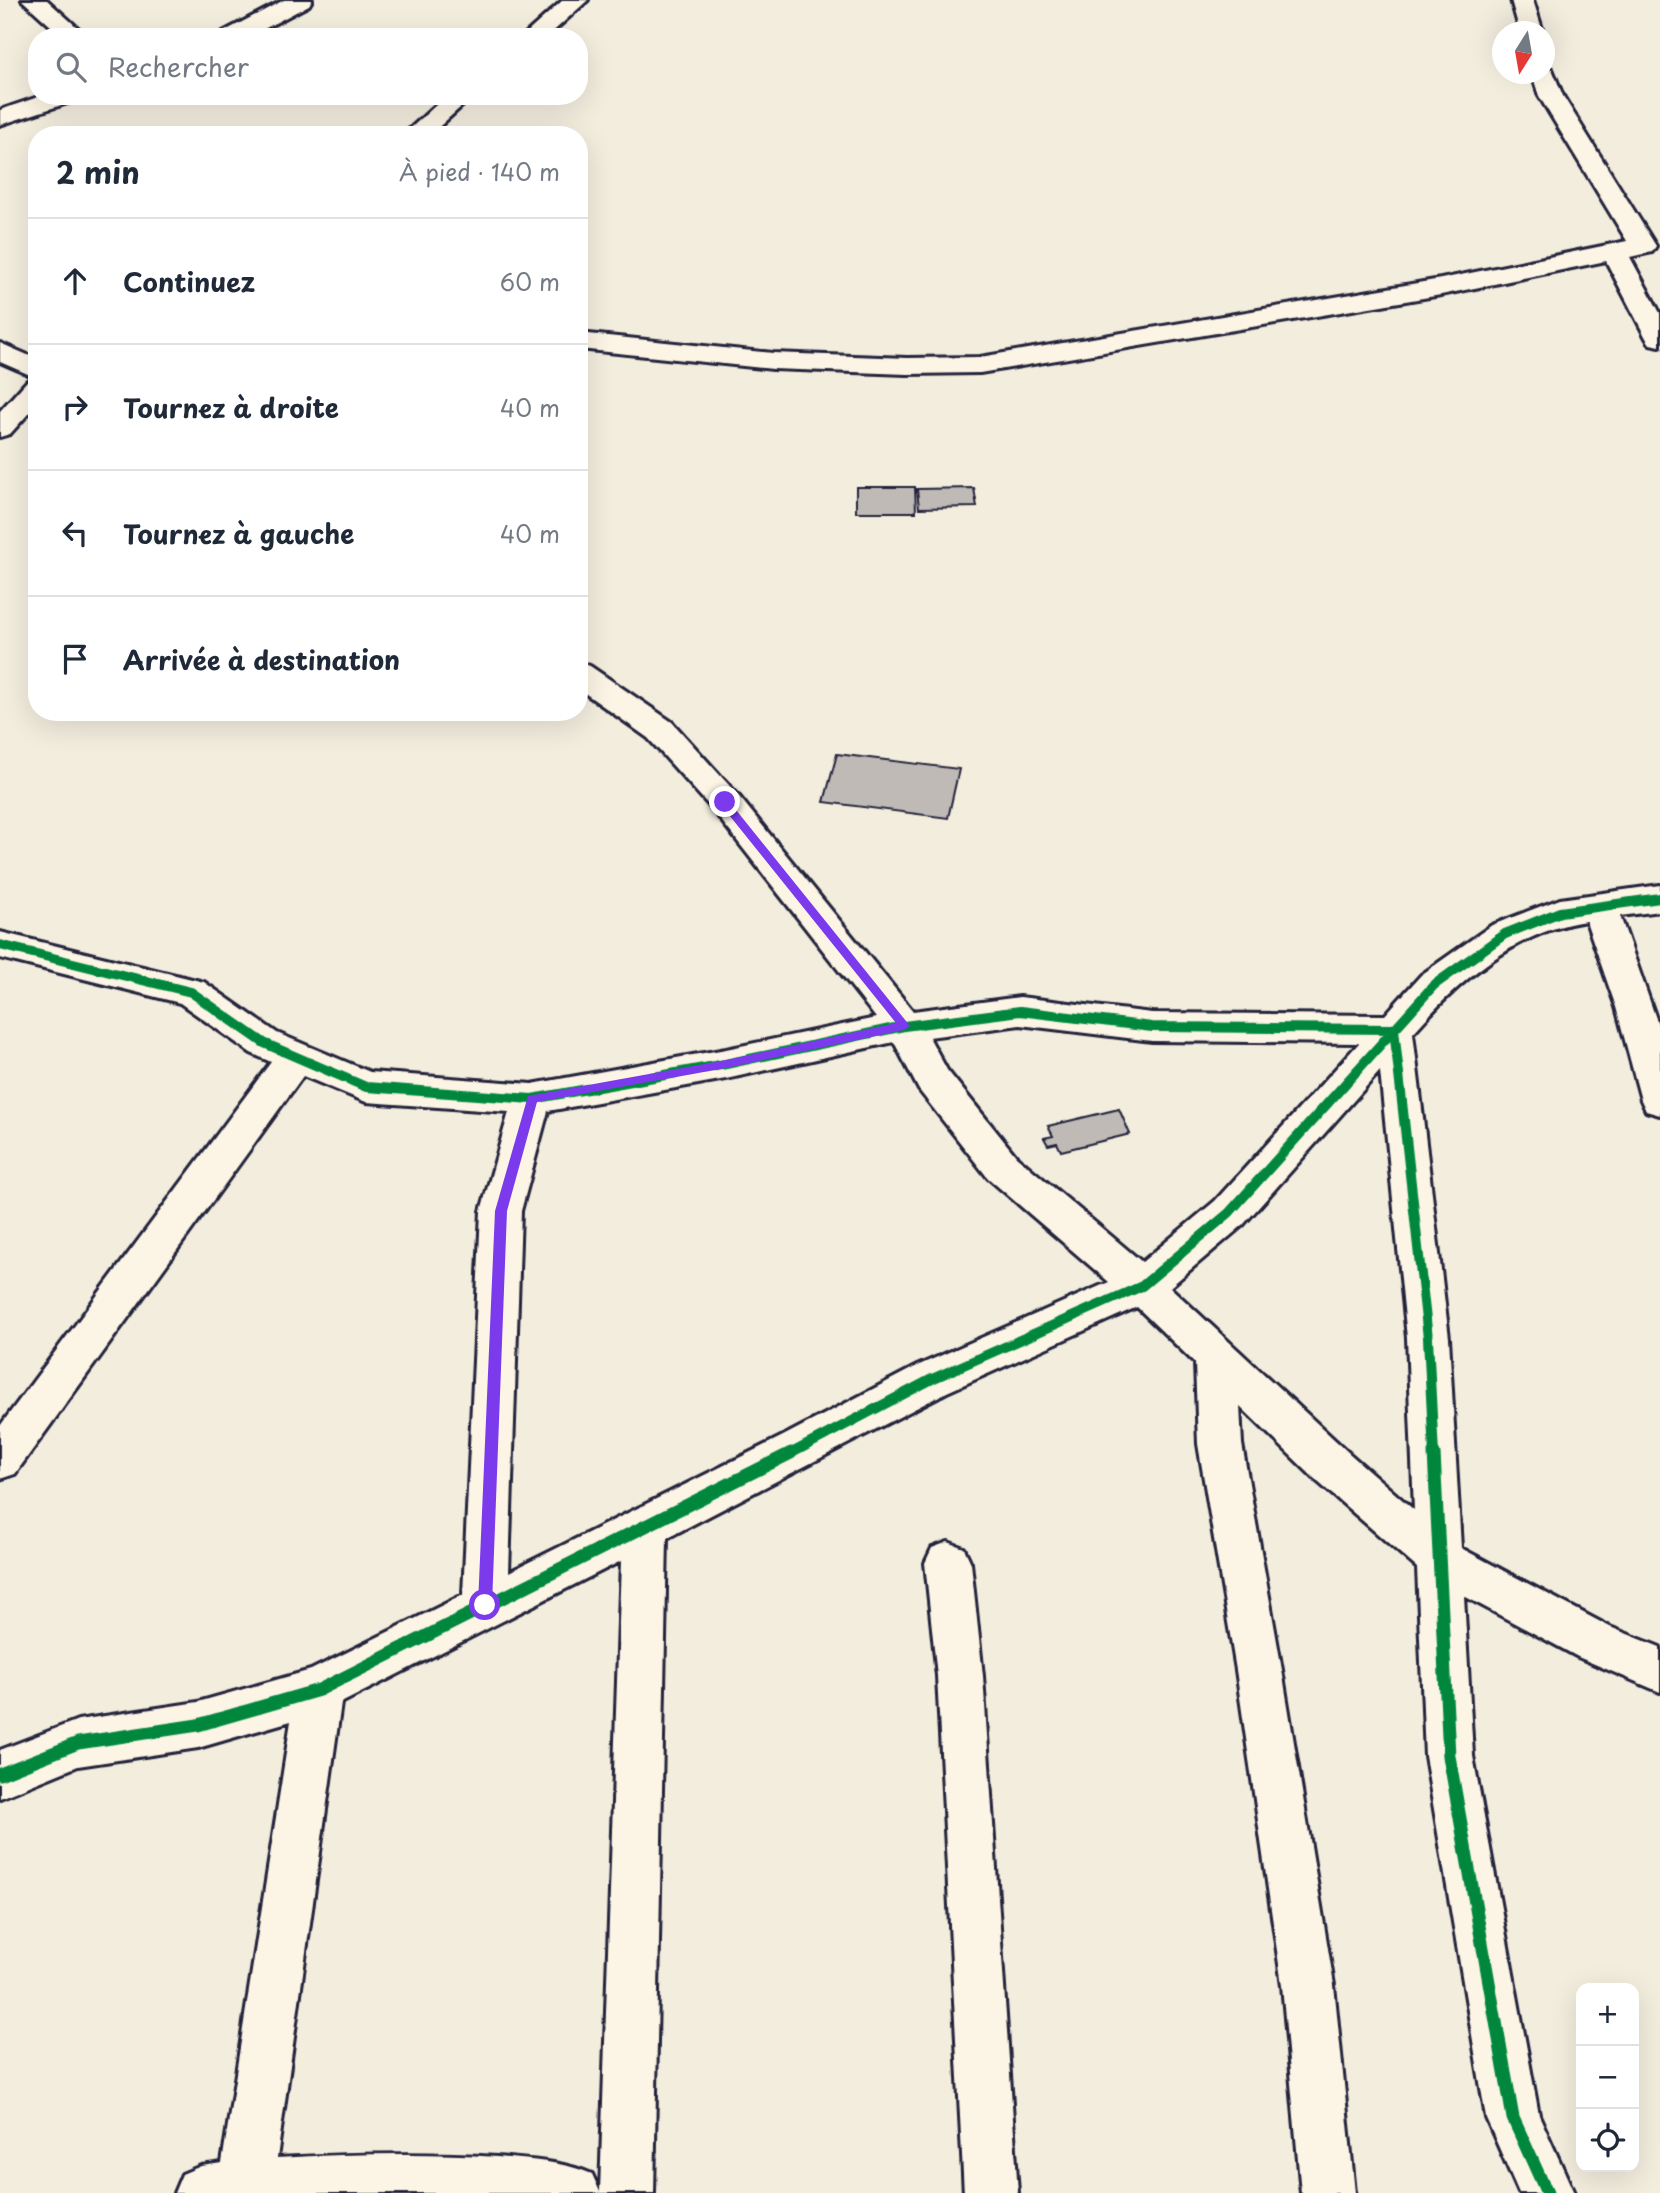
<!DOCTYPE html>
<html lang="fr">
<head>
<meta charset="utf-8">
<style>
  body { margin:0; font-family:"Playpen Sans",sans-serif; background:#f2f2f3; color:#1f2937 }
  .controls { position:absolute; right:21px; bottom:21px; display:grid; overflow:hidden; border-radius:14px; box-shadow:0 7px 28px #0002 }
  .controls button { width:63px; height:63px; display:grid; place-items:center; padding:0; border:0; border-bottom:2px solid #e0e1e3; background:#fff; color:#1f2937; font:35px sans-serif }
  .compass { position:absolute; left:1492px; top:21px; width:63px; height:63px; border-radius:50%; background:#fff; box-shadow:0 7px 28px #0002; rotate:191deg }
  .stop { position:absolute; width:21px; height:21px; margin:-16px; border:5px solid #7c3aed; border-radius:50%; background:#fff }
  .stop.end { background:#7c3aed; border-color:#fff; box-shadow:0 2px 7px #0008 }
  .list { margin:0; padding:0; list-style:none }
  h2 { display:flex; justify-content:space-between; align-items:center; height:91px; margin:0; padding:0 28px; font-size:30px }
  h2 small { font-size:23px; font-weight:400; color:#747a83 }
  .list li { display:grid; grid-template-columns:46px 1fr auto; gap:21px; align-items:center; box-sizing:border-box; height:126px; padding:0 28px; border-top:2px solid #e0e1e3 }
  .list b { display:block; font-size:26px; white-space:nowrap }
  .list em { font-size:23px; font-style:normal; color:#747a83 }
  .icon { flex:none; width:38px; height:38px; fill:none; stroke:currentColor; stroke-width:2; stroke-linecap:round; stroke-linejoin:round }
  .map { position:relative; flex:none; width:1660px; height:2193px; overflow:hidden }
  .search { position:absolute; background:#fff; box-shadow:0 7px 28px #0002; left:28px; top:28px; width:560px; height:77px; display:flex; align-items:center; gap:18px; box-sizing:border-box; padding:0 24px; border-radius:28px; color:#747a83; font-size:26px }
  .panel { position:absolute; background:#fff; box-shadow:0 7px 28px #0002; left:28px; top:126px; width:560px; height:595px; border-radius:28px }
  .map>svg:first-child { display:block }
  .building { fill:#bfbab6; stroke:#22223b; stroke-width:2 }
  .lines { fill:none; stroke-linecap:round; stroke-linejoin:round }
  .street-casing { stroke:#22223b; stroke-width:6 }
  .street { fill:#fcf5e5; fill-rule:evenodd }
  .cycleway-far1-casing { stroke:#fcf5e5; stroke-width:15 }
  .cycleway-casing { stroke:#fcf5e5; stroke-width:18 }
  .cycleway-far1 { stroke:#00873e; stroke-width:10 }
  .cycleway { stroke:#00873e; stroke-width:13 }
  .route { fill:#7c3aed }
</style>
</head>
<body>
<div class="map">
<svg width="1660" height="2193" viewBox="0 0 1660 2193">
  <rect width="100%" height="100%" fill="#f3edde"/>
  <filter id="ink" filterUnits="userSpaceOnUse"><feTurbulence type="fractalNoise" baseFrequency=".0143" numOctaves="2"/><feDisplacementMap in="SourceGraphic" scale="14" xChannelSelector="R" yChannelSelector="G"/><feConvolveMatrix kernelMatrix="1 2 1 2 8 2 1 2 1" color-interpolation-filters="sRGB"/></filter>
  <g filter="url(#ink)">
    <!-- building -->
    <path class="building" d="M856,487h59l1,25h-60z
      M974,488l3,19 -58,1 -2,-19z
      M837,754l122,15 -11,49 -124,-16z
      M1119,1109l11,25 -69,17 -4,-8 -9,2 -4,-7 9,-2 -5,-10z"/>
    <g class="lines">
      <defs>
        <path id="street" d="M22,0h25l41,37h-25z
          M284,0h28l-3,5 -60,32h-29l3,-5z
          M563,0h25l-41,37h-25z
          M1511,0h22l10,32h-23z
          M1544,67l8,2 11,27 93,150 -4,6 -22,5 30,56v33l-10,-2 -4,-6 -40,-77 -165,34 -461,78 -73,1 -134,-5 -194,-20v-16l194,20 134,5 73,-1 461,-78 186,-38 -88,-145 -7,-22h12z
          M41,96h36l-3,5 -74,24v-15z
          M446,96h27l-43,39h-27z
          M0,343l37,16v19l-37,-16z
          M37,379v25l-27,30 -10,3v-26l27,-30z
          M579,662l11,4 82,56 65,72 176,217 107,-14 132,16 233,2 36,-40 71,-50 68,-26 100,-14v26l-40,5 40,114v85l-14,-4 -5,-11 -25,-93 -30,-86c-70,10 -128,61 -173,112l36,305 12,210 149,79 50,20v45l-82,-35 -114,-61 9,160 66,359 35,78h-55l-33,-75 -61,-362 -8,-188 -99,-86 -78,-76 2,38 40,226 52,315 21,208h-54l-19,-208 -46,-315 -38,-226 -3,-81 -58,-56 -190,85 -280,146 -13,655h-480l8,-19 19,-8 21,-3 69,-442 -93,27 -120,18 -78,32v-48l78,-30 120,-18 113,-32 152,-75 18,-384 28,-99 -143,-10 -63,-26 -288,398 -15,5v-53l271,-364 -20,-9 -71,-50 -180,-45v-26l204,50 73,51 93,39 162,12 194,-35 150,-31 -163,-208 -65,-72 -69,-49zM1020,1025l132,16 207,2 -144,158 -73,61 -126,-106 -69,-86 -18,-33zM894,1042l25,48 69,88 121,104 -192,84 -134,70 -274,136 12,-361 27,-100 178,-32zM1380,1071l27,267 7,172 -64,-56 -180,-167 73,-62zM621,1561l-21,631 -8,-18c-30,-13 -62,-14 -95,-17 -73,-5 -147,-3 -220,1l64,-455z
          M948,1542l16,6 7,15 12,113 35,517h-54l-27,-517 -12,-113 7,-15z"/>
      </defs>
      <!-- street casing -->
      <use href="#street" class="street-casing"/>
      <!-- street -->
      <use href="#street" class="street"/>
      <defs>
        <path id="cycleway-far1" d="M0,945l191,47 73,51 102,44 166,12 194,-35 178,-38 116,-15 132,16 242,2 34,309 6,117
          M788,1455l144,-76 210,-93 87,-73 205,-228 71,-51 55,-22 100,-14"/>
        <path id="cycleway" d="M1434,1453l15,303 64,362 34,75
          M0,1774l78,-31 120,-18 121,-35 472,-237"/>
      </defs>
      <!-- cycleway-far1 casing -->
      <use href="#cycleway-far1" class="cycleway-far1-casing"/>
      <!-- cycleway casing -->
      <use href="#cycleway" class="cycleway-casing"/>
      <!-- cycleway-far1 -->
      <use href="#cycleway-far1" class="cycleway-far1"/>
      <!-- cycleway -->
      <use href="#cycleway" class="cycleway"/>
    </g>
  </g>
  <!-- route -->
  <path class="route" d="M725,799l3,1 182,226 -6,4 -178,38 -189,34 -30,109 -15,394 -7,7 -7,-7 17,-394 33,-115 198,-36 170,-37 -175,-218 -1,-3z"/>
</svg>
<div class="controls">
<button>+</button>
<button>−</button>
<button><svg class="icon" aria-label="locate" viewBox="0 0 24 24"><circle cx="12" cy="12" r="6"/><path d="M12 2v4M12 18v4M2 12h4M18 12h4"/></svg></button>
</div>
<svg class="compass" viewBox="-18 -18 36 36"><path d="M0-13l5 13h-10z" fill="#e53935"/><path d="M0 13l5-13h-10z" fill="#747a83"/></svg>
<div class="stop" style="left:485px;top:1605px"></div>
<div class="stop end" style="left:725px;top:802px"></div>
<div class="search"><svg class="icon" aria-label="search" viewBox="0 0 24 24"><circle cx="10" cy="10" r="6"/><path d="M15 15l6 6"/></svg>Rechercher</div>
<section class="panel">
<h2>2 min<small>À pied · 140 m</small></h2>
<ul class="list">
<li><svg class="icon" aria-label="ahead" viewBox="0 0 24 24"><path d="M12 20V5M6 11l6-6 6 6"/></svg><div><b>Continuez</b></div><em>60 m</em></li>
<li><svg class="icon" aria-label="right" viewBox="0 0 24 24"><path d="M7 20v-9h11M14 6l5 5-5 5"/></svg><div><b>Tournez à droite</b></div><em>40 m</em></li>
<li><svg class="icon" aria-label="left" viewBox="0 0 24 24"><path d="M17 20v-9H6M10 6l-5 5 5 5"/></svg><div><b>Tournez à gauche</b></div><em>40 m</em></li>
<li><svg class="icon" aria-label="arrive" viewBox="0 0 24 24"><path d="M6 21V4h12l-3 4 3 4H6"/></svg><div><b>Arrivée à destination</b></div></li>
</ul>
</section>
</div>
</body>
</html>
